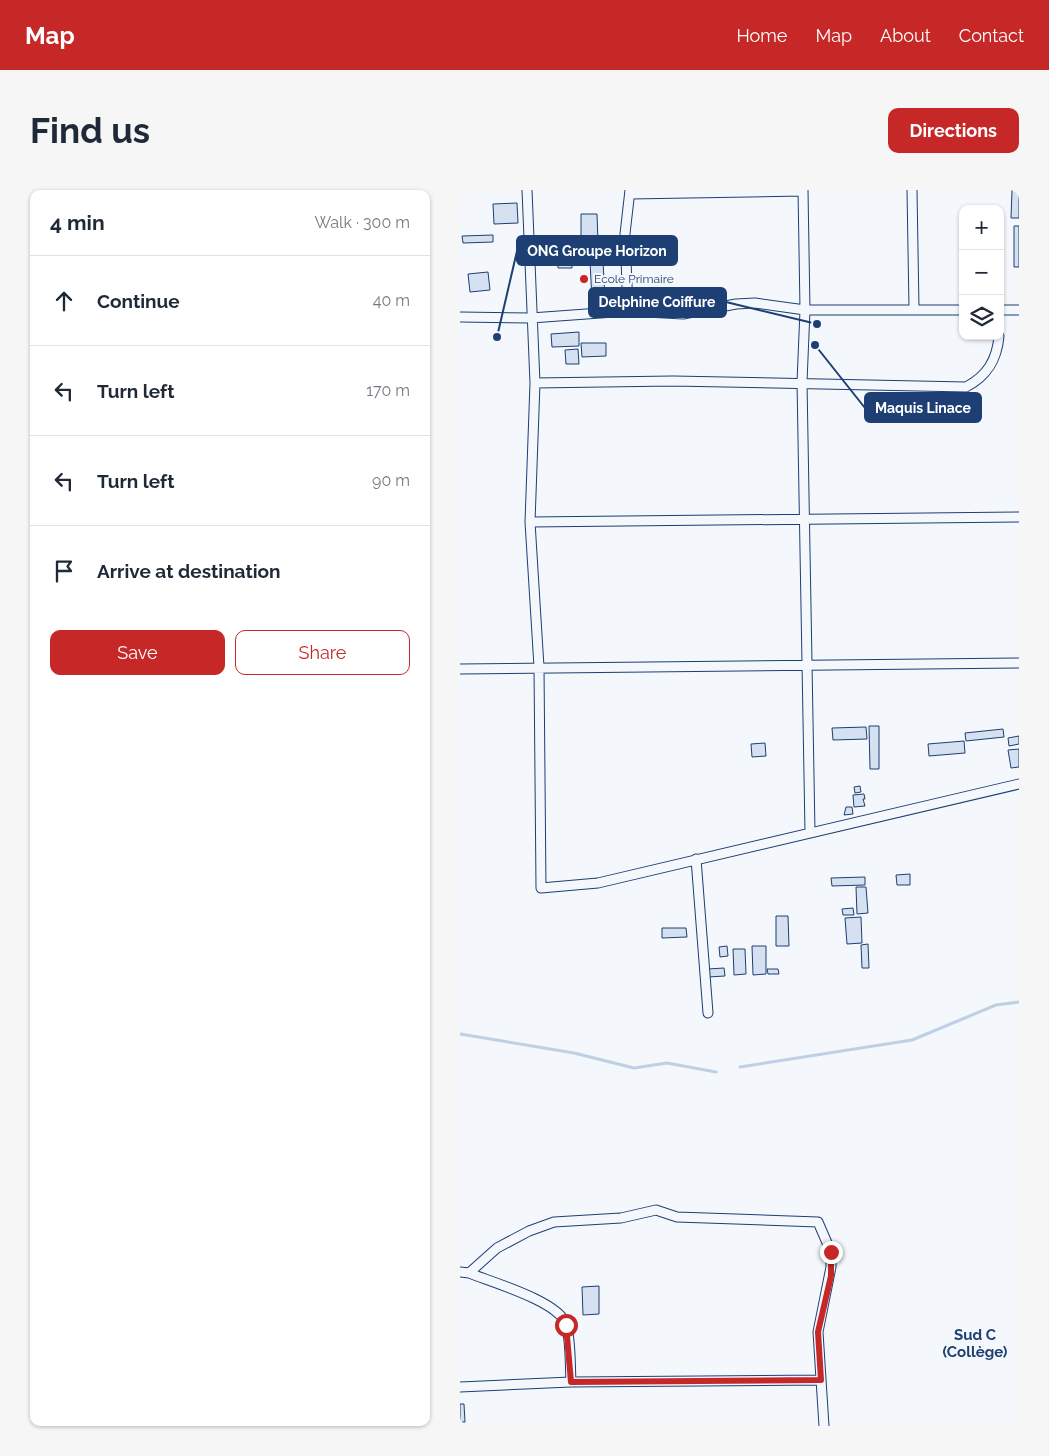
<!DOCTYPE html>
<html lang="en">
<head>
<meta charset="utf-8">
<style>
  body { margin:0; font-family:Raleway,sans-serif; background:#f6f6f7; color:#1f2937 }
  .controls { position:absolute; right:15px; top:15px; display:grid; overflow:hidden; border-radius:10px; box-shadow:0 1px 4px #0004 }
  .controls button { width:45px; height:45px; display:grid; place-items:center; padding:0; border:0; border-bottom:1px solid #e0e1e3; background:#fff; color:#1f2937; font:25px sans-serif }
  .stop { position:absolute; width:15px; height:15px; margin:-11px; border:4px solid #c62828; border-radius:50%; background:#fff }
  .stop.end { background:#c62828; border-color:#fff; box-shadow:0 1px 5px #0008 }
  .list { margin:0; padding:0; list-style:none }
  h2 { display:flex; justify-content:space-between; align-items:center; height:65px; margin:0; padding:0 20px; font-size:21px }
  h2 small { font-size:16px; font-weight:400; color:#747a83 }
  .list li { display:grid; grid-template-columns:32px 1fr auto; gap:15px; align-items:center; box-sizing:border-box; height:90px; padding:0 20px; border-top:1px solid #e0e1e3 }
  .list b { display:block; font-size:19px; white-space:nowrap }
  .list em { font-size:16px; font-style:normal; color:#747a83 }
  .actions { display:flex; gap:10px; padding:15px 20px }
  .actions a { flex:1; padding:11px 0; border:1px solid #c62828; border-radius:10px; text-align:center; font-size:18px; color:#c62828 }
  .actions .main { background:#c62828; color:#fff }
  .icon { flex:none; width:28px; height:28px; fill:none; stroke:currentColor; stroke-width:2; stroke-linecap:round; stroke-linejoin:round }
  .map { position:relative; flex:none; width:559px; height:1236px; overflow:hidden; border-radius:10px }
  header { display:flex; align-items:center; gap:30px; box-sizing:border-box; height:70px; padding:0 25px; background:#c62828; color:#fff }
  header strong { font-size:24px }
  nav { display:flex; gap:28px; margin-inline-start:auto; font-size:18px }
  .intro { display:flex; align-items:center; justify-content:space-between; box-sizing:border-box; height:120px; padding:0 30px }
  h1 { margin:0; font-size:35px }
  .button { padding:12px 22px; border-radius:10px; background:#c62828; color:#fff; font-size:18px; font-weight:700 }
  main { display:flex; gap:30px; padding:0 30px }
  aside { flex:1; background:#fff; border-radius:10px; box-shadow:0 1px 4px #0004 }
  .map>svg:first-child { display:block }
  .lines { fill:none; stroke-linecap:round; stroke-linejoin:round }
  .stream { stroke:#bed0e5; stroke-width:3 }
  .building { fill:#d5e0f0; stroke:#1d3f73 }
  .minor-casing { stroke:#1d3f73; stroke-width:11 }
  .minor { stroke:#f4f7fb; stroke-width:9 }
  .route { stroke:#c62828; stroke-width:6 }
  .poi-dot { fill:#c62828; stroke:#f4f7fb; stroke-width:2 }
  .labels { text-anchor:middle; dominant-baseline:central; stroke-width:4; stroke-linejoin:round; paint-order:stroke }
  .poi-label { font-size:12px; fill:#1d3f73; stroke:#f4f7fb; text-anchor:start }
  .quarter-label { font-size:15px; font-weight:bold; fill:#1d3f73; stroke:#f4f7fb }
  .leader { fill:none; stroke:#1d3f73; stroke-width:2 }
  .callout-dot { fill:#1d3f73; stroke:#f4f7fb; stroke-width:2 }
  .callout { fill:#1d3f73; stroke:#1d3f73; stroke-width:2 }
  .callout-label { font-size:14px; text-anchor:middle; font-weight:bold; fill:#fff }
</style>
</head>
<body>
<header>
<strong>Map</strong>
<nav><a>Home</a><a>Map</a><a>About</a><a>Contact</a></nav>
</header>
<div class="intro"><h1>Find us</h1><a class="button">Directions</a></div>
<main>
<aside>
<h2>4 min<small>Walk · 300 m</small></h2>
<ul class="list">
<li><svg class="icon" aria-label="ahead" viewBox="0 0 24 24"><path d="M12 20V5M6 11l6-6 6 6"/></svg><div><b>Continue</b></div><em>40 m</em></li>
<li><svg class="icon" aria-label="left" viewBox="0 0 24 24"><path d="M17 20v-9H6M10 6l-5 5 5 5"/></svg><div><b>Turn left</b></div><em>170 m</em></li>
<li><svg class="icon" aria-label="left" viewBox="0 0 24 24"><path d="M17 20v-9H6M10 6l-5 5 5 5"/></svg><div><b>Turn left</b></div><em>90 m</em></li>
<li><svg class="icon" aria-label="arrive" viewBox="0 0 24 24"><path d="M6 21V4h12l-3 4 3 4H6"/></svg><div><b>Arrive at destination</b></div></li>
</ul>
<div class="actions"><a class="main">Save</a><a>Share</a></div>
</aside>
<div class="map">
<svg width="559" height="1236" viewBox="0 0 559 1236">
  <rect width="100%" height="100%" fill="#f4f7fb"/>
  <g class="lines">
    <!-- stream -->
    <path class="stream" d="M0,844l114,19 60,15 33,-5 49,9
      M280,877l172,-27 84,-35 23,-3"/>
  </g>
  <!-- building -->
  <path class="building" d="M552,0h7v28h-8z
    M57,13l1,20 -24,1 -1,-20z
    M121,24h16l1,28h-17z
    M554,36h5v41h-5z
    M33,45v7l-30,1 -1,-7z
    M129,52h13l3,57 -13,1z
    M97,54h15v24h-14z
    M28,82l2,18 -20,2 -2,-18z
    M119,142v14l-27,1 -1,-13z
    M121,153h25v13l-24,1z
    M118,159l1,15h-13l-1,-14z
    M409,536h10v43h-9z
    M406,537l1,12 -34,1 -1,-12z
    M543,539l1,8 -38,4 -1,-8z
    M559,546v8l-10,2 -1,-8z
    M504,551l1,12 -36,3 -1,-12z
    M305,553l1,13 -14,1 -1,-13z
    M559,559v18l-8,1 -3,-18z
    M400,596l1,6 -6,1 -1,-6z
    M404,604l1,5h-2l2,7 -11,1 -1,-12z
    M386,617h6l1,7 -9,1z
    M450,684v11h-13l-1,-10z
    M405,687v8l-33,1 -1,-8z
    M396,697h10l2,26 -11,1z
    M393,718l1,7h-11l-1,-6z
    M316,726h12l1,30h-13z
    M401,727l1,26 -15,1 -2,-26z
    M202,738h24l1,9 -25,1z
    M408,754l1,24h-7l-1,-23z
    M267,756l1,10 -8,1 -1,-10z
    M292,756h14v28l-13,1z
    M273,759h12l1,25 -12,1z
    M264,778l1,8 -17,1v-8z
    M307,779h11l1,5h-11z
    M139,1096v28l-16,1 -1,-28z
    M0,1214h4l1,18h-5z"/>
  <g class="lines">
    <defs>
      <path id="minor" d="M67,0l8,193 -5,139 9,145 2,221 57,-5 421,-99
        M343,0l2,120 -3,72 8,450
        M452,0l2,119
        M170,4l173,-3
        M540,120h19
        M168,121l-3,-77 5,-44
        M0,127l71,1 97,-7 55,3 53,-10 19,-1 50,7h158
        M75,193l138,-2 293,6c21,-11 31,-27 33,-51
        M70,332l489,-5
        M0,479l559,-6
        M236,669l12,154
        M0,1082l9,1c22,9 89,28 97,51 5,16 4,41 5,58
        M9,1083l28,-25 32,-17 25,-9 67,-4 35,-8 21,7 141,5 13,30v15l-13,65 6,94
        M0,1197l111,-5 250,-2"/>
    </defs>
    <!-- minor casing -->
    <use href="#minor" class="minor-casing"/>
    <!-- minor -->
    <use href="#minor" class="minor"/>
  </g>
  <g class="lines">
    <!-- route -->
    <path class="route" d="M106,1135l5,57 250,-2 -3,-48 13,-56v-24"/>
  </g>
  <!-- markers -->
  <circle class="poi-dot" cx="124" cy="89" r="5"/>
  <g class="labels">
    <!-- poi labels -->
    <g class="poi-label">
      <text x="134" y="89">Ecole Primaire</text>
    </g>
    <!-- quarter labels -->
    <g class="quarter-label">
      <text x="515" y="1145">Sud C<tspan x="515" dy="17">(Collège)</tspan></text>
    </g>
  </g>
  <!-- callouts -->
  <path class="leader" d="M37 147L57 61M357 134L266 112M355 155L405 218"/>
  <g class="callout-dot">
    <circle cx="37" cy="147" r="5"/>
    <circle cx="357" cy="134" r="5"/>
    <circle cx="355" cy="155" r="5"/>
  </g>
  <g class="callout">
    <rect x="57" y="46" width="160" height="29" rx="5"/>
    <rect x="129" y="98" width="137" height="29" rx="5"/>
    <rect x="405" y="203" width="116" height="29" rx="5"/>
  </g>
  <g class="callout-label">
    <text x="137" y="66">ONG Groupe Horizon</text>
    <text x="197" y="117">Delphine Coiffure</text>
    <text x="463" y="223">Maquis Linace</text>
  </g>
</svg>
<div class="controls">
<button>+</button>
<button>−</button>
<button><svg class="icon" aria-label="layers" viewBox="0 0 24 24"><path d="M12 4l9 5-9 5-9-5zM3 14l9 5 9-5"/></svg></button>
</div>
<div class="stop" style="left:106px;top:1135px"></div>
<div class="stop end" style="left:371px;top:1062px"></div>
</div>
</main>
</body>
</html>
